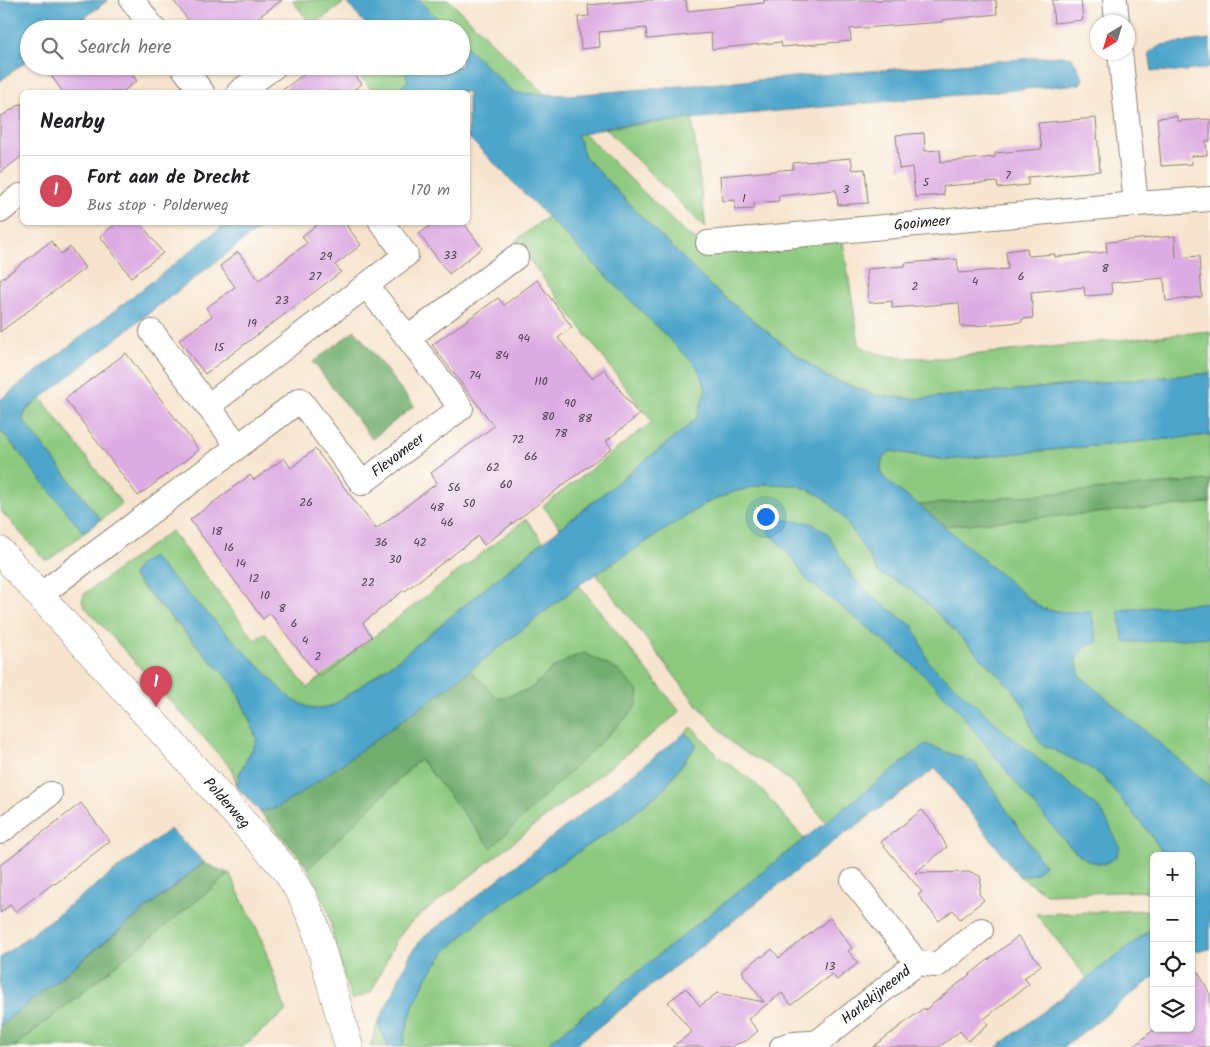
<!DOCTYPE html>
<html lang="en">
<head>
<meta charset="utf-8">
<style>
  body { margin:0; font-family:Kalam,sans-serif; background:#f6f6f6; color:#202124 }
  .controls { position:absolute; right:15px; bottom:15px; display:grid; overflow:hidden; border-radius:8px; box-shadow:0 1px 4px #0004 }
  .controls button { width:45px; height:45px; display:grid; place-items:center; padding:0; border:0; border-bottom:1px solid #e0e0e0; background:#fff; color:#202124; font:25px sans-serif }
  .compass { position:absolute; left:1090px; top:15px; width:45px; height:45px; border-radius:50%; background:#fff; box-shadow:0 1px 4px #0004; rotate:218deg }
  .you { position:absolute; left:765px; top:516px; width:18px; height:18px; margin:-12px; border:4px solid #fff; border-radius:50%; background:#1a73e8; box-shadow:0 0 0 8px #1a73e833 }
  .badge { display:grid; place-items:center; width:32px; height:32px; border-radius:50%; background:#d1495b; color:#fff; font-size:16px; font-weight:700 }
  .pin { position:absolute; translate:-50% -41px; filter:drop-shadow(0 1px 2px #0008) }
  .pin::after { content:''; position:absolute; top:26px; width:18px; height:15px; background:inherit; clip-path:polygon(0 0,100% 0,50% 100%) }
  .list { margin:0; padding:0; list-style:none }
  h2 { display:flex; justify-content:space-between; align-items:center; height:65px; margin:0; padding:0 20px; font-size:21px }
  h2 small { font-size:16px; font-weight:400; color:#757577 }
  .list li { display:grid; grid-template-columns:32px 1fr auto; gap:15px; align-items:center; box-sizing:border-box; height:70px; padding:0 20px; border-top:1px solid #e0e0e0 }
  .list b { display:block; font-size:19px; white-space:nowrap }
  .list p { margin:0; font-size:16px; white-space:nowrap; color:#757577 }
  .list em { font-size:16px; font-style:normal; color:#757577 }
  .icon { flex:none; width:28px; height:28px; fill:none; stroke:currentColor; stroke-width:2; stroke-linecap:round; stroke-linejoin:round }
  .map { position:relative; flex:none; width:1210px; height:1047px; overflow:hidden }
  .search { position:absolute; background:#fff; box-shadow:0 1px 4px #0004; left:20px; top:20px; width:450px; height:55px; display:flex; align-items:center; gap:12px; box-sizing:border-box; padding:0 18px; border-radius:28px; color:#757577; font-size:19px }
  .panel { position:absolute; background:#fff; box-shadow:0 1px 4px #0004; left:20px; top:90px; width:450px; height:135px; border-radius:8px }
  .map>svg:first-child { display:block }
  .green { fill:#8cc97f; stroke:#54724e }
  .forest { fill:#71ad6e; stroke:#466445 }
  .water { fill:#4ea5cb; stroke:#356074 }
  .building { fill:#ddabe3 }
  .lines { fill:none; stroke-linecap:round; stroke-linejoin:round }
  .minor-casing { stroke:#8a8075; stroke-width:26 }
  .tertiary-casing { stroke:#8a8075; stroke-width:29 }
  .minor { stroke:#fff; stroke-width:24 }
  .tertiary { stroke:#fff; stroke-width:28 }
  .labels { text-anchor:middle; dominant-baseline:central; stroke-width:5; stroke-linejoin:round; paint-order:stroke }
  .number-label { font-size:12px; fill:#4c404e }
  .street-label { font-size:15px; fill:#1c1c1c; stroke:#fdfcf7 }
</style>
</head>
<body>
<div class="map">
<svg width="1210" height="1047" viewBox="0 0 1210 1047">
  <rect width="100%" height="100%" fill="#fdfcf7"/>
  <filter id="ink" filterUnits="userSpaceOnUse"><feTurbulence type="fractalNoise" baseFrequency=".02" numOctaves="2"/><feDisplacementMap in="SourceGraphic" scale="10" xChannelSelector="R" yChannelSelector="G"/><feConvolveMatrix kernelMatrix="1 2 1 2 8 2 1 2 1" color-interpolation-filters="sRGB"/></filter>
  <filter id="wash" filterUnits="userSpaceOnUse"><feTurbulence type="fractalNoise" baseFrequency=".0096" numOctaves="4" result="noise"/><feDisplacementMap in="SourceGraphic" scale="20" xChannelSelector="R" yChannelSelector="G"/><feGaussianBlur stdDeviation="1.12" result="paint"/><feColorMatrix in="noise" values="0 0 0 0 0 0 0 0 0 0 0 0 0 0 0 0 0 1.4 0 .05"/><feComposite in="paint" operator="in"/></filter>
  <g filter="url(#wash)">
    <rect width="100%" height="100%" fill="#f7e4ce"/>
    <!-- green -->
    <path class="green" d="M292,0h52l1,2 -33,24z
      M419,0h30l96,94 -31,-1 -53,-51v-13h-13z
      M352,66h52l4,15 -12,11h-23z
      M692,119l14,110 -101,-101z
      M584,133l99,98 23,16 137,-5 16,101c2,2 3,4 6,5 16,11 56,10 75,10l270,-27v42l-295,26 -40,-4 -48,-18 -46,-34 -68,-55 -75,-75 -53,-56 -8,-23z
      M547,217l151,151 8,21 -9,28 -16,15 -121,96 -17,-22 109,-84 -137,-181z
      M41,398l81,106 -72,55 -5,1 -45,-50v-78l4,2 89,92 7,-7 -77,-99c1,-11 10,-15 18,-22z
      M1210,435v371l-325,-327c-7,-12 -5,-20 6,-28l55,9z
      M765,484l33,1 25,11 20,21 22,33 14,24 12,4 21,12 20,18 83,84 10,16 8,23 68,44 50,60 14,21h-11v35l-108,3 -27,-18 17,-2 -110,-130 -100,78 -32,-38 -25,-19 -22,-11 -16,-12 -37,-41 -98,-127 109,-70 28,-12z
      M526,519l17,22 -144,118 -67,47 -19,3 -21,-9 -152,-136 -8,12 102,109 14,31 9,24 -17,32 -3,14 -5,-17 -147,-162 -3,-6 2,-7 87,-63 84,109 10,-7 42,55z
      M579,585l101,127 -271,212 -13,17 -25,51 -19,8 -8,-22 -9,-34 -7,-33 -12,-28 -8,-14 112,-110 72,88 83,-191 -23,13 -22,20 -31,10 -29,-29z
      M692,727l26,29 37,27 8,8 41,48 -261,208h-140l2,-13 9,-30 14,-29 19,-25 35,-32 70,-49 69,-45 42,-34 34,-45 -12,-12z
      M230,874l17,37 4,5 10,22 25,73 -44,36h-228z
      M1151,910l3,3v14l-67,51 -51,-64z
      M378,1023l9,22 2,2h-19z"/>
    <!-- forest -->
    <path class="forest" d="M355,330l59,76 -42,33 -59,-77z
      M1210,480v23l-266,23 -26,-21z
      M585,653l34,18 20,21 -2,12 -7,10 -139,134 -71,-89 -112,110 -9,-12 -40,-46 15,-2 26,-15 142,-102 28,-22 29,29 31,-10 22,-20 23,-13z
      M204,863l26,11 -216,173h-14v-21z"/>
    <!-- water -->
    <path class="water" d="M1,0h107l-38,29h-41v30l-29,22v-80z
      M344,0h75l29,29h-78z
      M1210,39v29l-35,4 -23,-1 -3,-18 12,-8z
      M461,42l53,51 55,2 490,-39 13,1 11,21 -3,6 -469,42 -34,9 8,22 53,56 75,75 68,55 46,34 48,18 40,4 295,-26v62l-264,25 -55,-9c-7,5 -13,14 -9,23 4,9 29,25 38,32 36,30 70,60 106,90l17,13 21,3 27,-1 7,32 -12,3 -10,13 4,17 130,110v163l-19,2v-95h-26l-14,-21 -50,-60 -16,-10 -44,-21 -8,-13 -8,-23 -10,-16 -83,-84 -20,-18 -21,-12 -12,-4 -14,-24 -22,-33 -20,-20 -25,-12 -33,-1 -32,8 -28,12 -109,70 -17,11 -137,107 -142,102 -26,15 -15,2 -22,-24 3,-15 17,-32 -9,-24 -14,-31 -102,-110 8,-11 12,-7 140,143 21,9 19,-3 67,-47 116,-95 166,-132 16,-15 9,-28 -8,-21 -230,-231v-45h-72l12,-11 -4,-15h57z
      M228,222l39,1 -122,93 -119,94 -2,5 -1,5 77,99 -7,7 -10,6 -79,-98 -4,-2v-32z
      M772,518l39,5 16,10 26,44 20,20 41,30 15,36 81,73 92,75 18,36 -4,10 -12,7 -16,-3 -19,-15 -49,-58 -66,-83 -46,-45 -102,-81 -14,-21 -24,-27 -1,-11z
      M1210,602v35l-67,5h-19l-6,-32z
      M685,733l12,11 -34,46 -42,34 -69,45 -70,49 -35,32 -19,25 -14,29 -9,30 -2,13h-14l-11,-24 34,-72 11,-13z
      M926,744l49,19 69,102 -8,9 -17,2 -83,-108 -104,75 -259,204h-30l261,-208z
      M170,829l34,33 -204,164v-68z
      M1154,927v50l-90,70h-67z"/>
    <g id="blocks">
      <!-- building -->
      <path class="building" d="M173,0h109l-40,29h-47z
        M648,0h38l1,11 77,-8v-3h232l1,14 -55,6v2l-92,7 1,12 -69,6 -1,-5 -69,7 -1,-16 -64,6 -1,-11 -47,4 1,15 -19,2 -3,-32 11,-1 -1,-11z
        M1052,0h29l2,20 -29,3z
        M44,66h82l11,15 -15,11h-59z
        M315,66h5l8,11 14,-11h6l14,18 -12,8h-70z
        M22,103v53l-22,17v-56z
        M1177,116v5l33,-2v22h-4l1,14 -16,1 1,8 -31,2 -4,-48z
        M1096,118l4,53 -72,6v8l-30,3 -1,-6 -54,4 1,9 -29,2 -3,-30 -13,2 -3,-34 28,-2 1,18 15,-1 1,12 54,-5v-4l47,-4 -4,-26z
        M851,158l2,12 12,-1 3,34 -30,2 -2,-15 -58,6 1,5 -25,2v6l-19,1v-10l-13,1 -2,-25 73,-7v-6z
        M118,222h22l23,31 -32,24 -31,-41z
        M321,222h23l17,23 -26,20 6,7 -136,102 -26,-34 33,-24 -6,-8 29,-21 -15,-21 18,-14 21,28 48,-37 -5,-7z
        M435,222h28l19,26 -33,26 -30,-40z
        M1175,236l1,22 23,-2 3,41 -36,4 -2,-23 -53,5 1,11 -27,2 -1,-9 -53,5 2,26 -11,1v3l-61,5 -2,-24 -67,5v-7l-23,2 -3,-34 39,-3v-3l52,-4 2,14 49,-4 -2,-18 21,-3 1,8 27,-2v3l52,-5 -1,-10z
        M51,241l10,13 9,-7 15,21 -85,64v-52z
        M537,280l35,47 -14,11 34,40 12,-9 35,46 -33,26 6,7 -128,97 -6,-9 -73,55 -1,-1 -41,33 9,14 -53,40 -49,-64 -7,6 -73,-99 60,-45 4,5 30,-22 7,10 24,-19 61,80 61,-46 -6,-10 63,-47 -62,-81 66,-47 6,7z
        M126,353l73,97 -61,46 -73,-97z
        M81,803l29,38 -55,43 -1,-1 -39,29 -5,-7 -10,8v-48z
        M922,810l12,14 13,23 -32,26 56,-1 9,4 1,5 -2,13 5,6 -24,19 -7,-9 -14,11 -21,-26 4,-3 -41,-50z
        M830,918l22,30 -4,3 10,12 -21,17 -5,-6 -41,31 -9,-12 -34,26 10,12 -12,10 -10,3 -3,3h-61l20,-15 -24,-30 18,-14 14,18 17,-13 47,9 -21,-27 1,-1 -2,-3 19,-15 1,1 10,-8 7,9z
        M1018,936l23,29 -17,13 5,6 -45,35 4,5 -20,17 -8,-10 -21,16h-66l51,-39 1,2z
        M1191,959l19,35v53h-77l23,-19h35z"/>
    </g>
  </g>
  <g filter="url(#ink)">
    <use href="#blocks" fill-opacity="0" stroke="#8a8075" stroke-width="1"/>
    <g class="lines">
      <defs>
        <g id="minor">
          <path d="M132,0l22,29"/>
          <path d="M1115,0l2,22"/>
          <path d="M1120,52l16,152"/>
          <path d="M182,66l20,26"/>
          <path d="M239,92l36,-26"/>
          <path d="M0,211l20,-15h2"/>
          <path id="s1" d="M708,243l428,-39 74,-5"/>
          <path d="M152,332l86,114"/>
          <path d="M408,338l108,-81"/>
          <path d="M208,406l198,-151 -25,-33"/>
          <path id="s2" d="M40,595l260,-195 62,83 99,-75 -53,-70 -42,-53"/>
          <path d="M0,832l50,-38"/>
          <path d="M917,963l20,2 44,-35"/>
          <path id="s3" d="M782,1047c12,-5 24,-3 36,-5l99,-79 -64,-82"/>
        </g>
        <g id="tertiary">
          <path id="s4" d="M0,551l286,319 16,26 12,27 35,124"/>
        </g>
      </defs>
      <!-- minor casing -->
      <use href="#minor" class="minor-casing"/>
      <!-- tertiary casing -->
      <use href="#tertiary" class="tertiary-casing"/>
      <!-- minor -->
      <use href="#minor" class="minor"/>
      <!-- tertiary -->
      <use href="#tertiary" class="tertiary"/>
    </g>
  </g>
  <g class="labels">
    <!-- number labels -->
    <g class="number-label">
      <text x="1008" y="175">7</text>
      <text x="926" y="182">5</text>
      <text x="846" y="189">3</text>
      <text x="744" y="198">1</text>
      <text x="450" y="255">33</text>
      <text x="326" y="256">29</text>
      <text x="1105" y="268">8</text>
      <text x="315" y="276">27</text>
      <text x="1021" y="276">6</text>
      <text x="975" y="281">4</text>
      <text x="915" y="286">2</text>
      <text x="282" y="300">23</text>
      <text x="252" y="323">19</text>
      <text x="524" y="338">94</text>
      <text x="219" y="347">15</text>
      <text x="502" y="355">84</text>
      <text x="475" y="375">74</text>
      <text x="541" y="381">110</text>
      <text x="570" y="403">90</text>
      <text x="548" y="416">80</text>
      <text x="585" y="418">88</text>
      <text x="561" y="433">78</text>
      <text x="518" y="439">72</text>
      <text x="531" y="456">66</text>
      <text x="493" y="467">62</text>
      <text x="506" y="484">60</text>
      <text x="454" y="487">56</text>
      <text x="306" y="502">26</text>
      <text x="469" y="503">50</text>
      <text x="437" y="507">48</text>
      <text x="447" y="522">46</text>
      <text x="217" y="531">18</text>
      <text x="381" y="542">36</text>
      <text x="420" y="542">42</text>
      <text x="229" y="547">16</text>
      <text x="395" y="559">30</text>
      <text x="241" y="563">14</text>
      <text x="254" y="578">12</text>
      <text x="368" y="582">22</text>
      <text x="265" y="595">10</text>
      <text x="282" y="608">8</text>
      <text x="294" y="623">6</text>
      <text x="305" y="640">4</text>
      <text x="318" y="656">2</text>
      <text x="830" y="966">13</text>
    </g>
    <!-- street labels -->
    <g class="street-label">
      <text stroke="none"><textPath href="#s1" startOffset="215">Gooimeer</textPath></text>
      <text stroke="none"><textPath href="#s2" startOffset="474">Flevomeer</textPath></text>
      <text stroke="none"><textPath href="#s4" startOffset="339">Polderweg</textPath></text>
      <text stroke="none"><textPath href="#s3" startOffset="111">Harlekijneend</textPath></text>
    </g>
  </g>
</svg>
<div class="controls">
<button>+</button>
<button>−</button>
<button><svg class="icon" aria-label="locate" viewBox="0 0 24 24"><circle cx="12" cy="12" r="6"/><path d="M12 2v4M12 18v4M2 12h4M18 12h4"/></svg></button>
<button><svg class="icon" aria-label="layers" viewBox="0 0 24 24"><path d="M12 4l9 5-9 5-9-5zM3 14l9 5 9-5"/></svg></button>
</div>
<svg class="compass" viewBox="-18 -18 36 36"><path d="M0-13l5 13h-10z" fill="#e53935"/><path d="M0 13l5-13h-10z" fill="#757577"/></svg>
<div class="you"></div>
<div class="pin badge" style="left:156px;top:707px">1</div>
<div class="search"><svg class="icon" aria-label="search" viewBox="0 0 24 24"><circle cx="10" cy="10" r="6"/><path d="M15 15l6 6"/></svg>Search here</div>
<section class="panel">
<h2>Nearby<small></small></h2>
<ul class="list">
<li><span class="badge">1</span><div><b>Fort aan de Drecht</b><p>Bus stop · Polderweg</p></div><em>170 m</em></li>
</ul>
</section>
</div>
</body>
</html>
